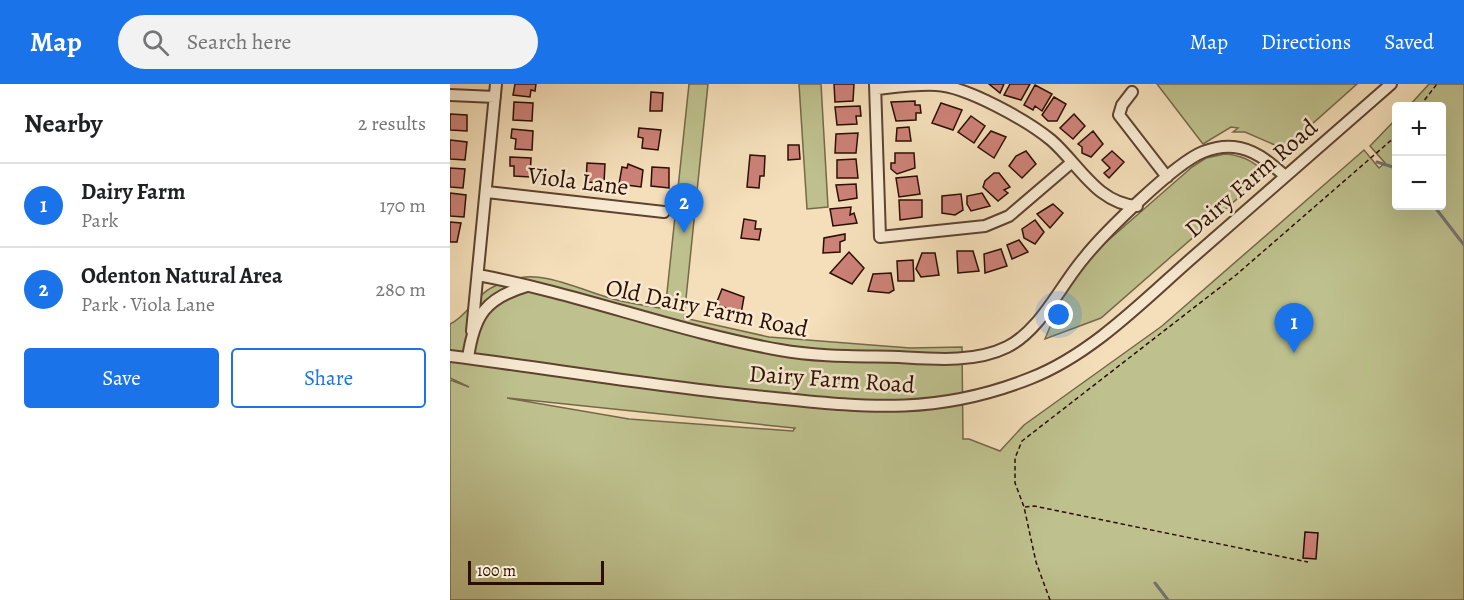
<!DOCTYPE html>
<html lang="en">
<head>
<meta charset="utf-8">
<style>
  body { margin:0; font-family:Alegreya,serif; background:#f2f2f2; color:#202124 }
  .controls { position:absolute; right:18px; top:18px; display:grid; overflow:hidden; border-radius:6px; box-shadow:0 6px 24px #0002 }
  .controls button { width:54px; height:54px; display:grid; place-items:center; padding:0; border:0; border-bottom:2px solid #e0e0e0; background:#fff; color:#202124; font:30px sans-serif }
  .scale { position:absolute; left:18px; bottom:15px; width:136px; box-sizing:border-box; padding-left:6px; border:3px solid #2c0e01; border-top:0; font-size:16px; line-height:21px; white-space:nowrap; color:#2c0e01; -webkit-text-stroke:4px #f8ead2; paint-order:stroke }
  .you { position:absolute; left:609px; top:231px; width:21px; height:21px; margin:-15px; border:4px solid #fff; border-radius:50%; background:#1a73e8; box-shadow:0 0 0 9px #1a73e833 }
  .badge { display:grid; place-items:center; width:39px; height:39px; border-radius:50%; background:#1a73e8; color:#fff; font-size:20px; font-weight:700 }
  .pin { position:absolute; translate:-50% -50px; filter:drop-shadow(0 2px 3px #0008) }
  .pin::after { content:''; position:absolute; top:32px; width:21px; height:18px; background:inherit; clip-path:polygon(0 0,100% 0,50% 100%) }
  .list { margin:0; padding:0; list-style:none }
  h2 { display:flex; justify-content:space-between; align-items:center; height:78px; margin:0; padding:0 24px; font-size:26px }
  h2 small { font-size:20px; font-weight:400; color:#757577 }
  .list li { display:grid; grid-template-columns:39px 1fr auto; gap:18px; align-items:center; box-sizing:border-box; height:84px; padding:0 24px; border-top:2px solid #e0e0e0 }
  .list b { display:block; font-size:22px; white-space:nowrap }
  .list p { margin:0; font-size:20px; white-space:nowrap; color:#757577 }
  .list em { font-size:20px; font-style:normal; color:#757577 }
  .actions { display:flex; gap:12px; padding:18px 24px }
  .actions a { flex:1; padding:14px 0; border:2px solid #1a73e8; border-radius:6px; text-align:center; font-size:21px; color:#1a73e8 }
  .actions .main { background:#1a73e8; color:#fff }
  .icon { flex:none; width:33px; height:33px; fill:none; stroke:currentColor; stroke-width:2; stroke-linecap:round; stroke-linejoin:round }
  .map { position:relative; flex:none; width:1014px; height:516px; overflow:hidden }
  header { display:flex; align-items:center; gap:36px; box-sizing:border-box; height:84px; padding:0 30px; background:#1a73e8; color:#fff }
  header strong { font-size:28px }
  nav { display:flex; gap:33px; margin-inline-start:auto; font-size:21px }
  .search { width:420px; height:54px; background:#f2f2f2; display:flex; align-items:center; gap:15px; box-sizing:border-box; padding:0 21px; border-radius:33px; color:#757577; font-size:22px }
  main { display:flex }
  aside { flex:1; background:#fff }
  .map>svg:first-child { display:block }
  .green { fill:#bec18e; stroke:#756848; stroke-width:1.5; fill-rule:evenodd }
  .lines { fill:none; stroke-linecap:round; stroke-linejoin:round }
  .stream { stroke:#737571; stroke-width:3 }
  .building { fill:#cd8278; stroke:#2c0e01; stroke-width:1.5 }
  .minor-casing { stroke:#5e422f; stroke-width:14 }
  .path { stroke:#2c0e01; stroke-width:1.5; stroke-dasharray:4.5 3; stroke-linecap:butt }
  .minor { stroke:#f8ead2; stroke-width:10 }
  .labels { text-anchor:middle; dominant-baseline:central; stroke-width:5; stroke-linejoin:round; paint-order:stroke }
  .street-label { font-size:24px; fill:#2c0e01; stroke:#f8ead2 }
</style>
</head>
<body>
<header>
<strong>Map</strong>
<div class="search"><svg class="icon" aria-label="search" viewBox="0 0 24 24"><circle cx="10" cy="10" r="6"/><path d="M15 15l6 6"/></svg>Search here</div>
<nav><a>Map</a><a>Directions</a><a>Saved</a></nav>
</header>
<main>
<aside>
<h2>Nearby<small>2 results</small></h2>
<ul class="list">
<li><span class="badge">1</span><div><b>Dairy Farm</b><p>Park</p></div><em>170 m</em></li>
<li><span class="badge">2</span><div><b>Odenton Natural Area</b><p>Park · Viola Lane</p></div><em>280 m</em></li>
</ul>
<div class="actions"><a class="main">Save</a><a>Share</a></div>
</aside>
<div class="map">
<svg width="1014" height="516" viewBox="0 0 1014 516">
  <rect width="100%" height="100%" fill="#f4dfba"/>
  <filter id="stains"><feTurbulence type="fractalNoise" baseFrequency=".00333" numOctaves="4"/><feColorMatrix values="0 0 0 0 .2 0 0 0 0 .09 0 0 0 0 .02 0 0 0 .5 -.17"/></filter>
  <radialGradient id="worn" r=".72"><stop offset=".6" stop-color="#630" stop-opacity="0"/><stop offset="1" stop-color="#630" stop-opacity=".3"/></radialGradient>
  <!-- green -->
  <path class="green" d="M239,0h19l-24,234 85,19 141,11 52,-1 1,92h6l31,12 24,-26 138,-99 202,-176 15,18 6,-5 -15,-17 26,-27v87h46v-100h-33l20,-22h35v516h-1014v-220l19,7 -19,-9v-54c17,-8 24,-27 41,-36 44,-25 76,-2 119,10 16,5 33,7 50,10l6,-6zM57,314l287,30h1l-2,3 -164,-12z
    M349,0h22l7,123 -21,2z
    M707,0h200l-73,65 -39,-17h-12l5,-4 -7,-1 -28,17z
    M775,70c14,1 27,6 37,16l-1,8 -160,140 -56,21 18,-44 33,-44 96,-84 14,-9z"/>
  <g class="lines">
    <!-- stream -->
    <path class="stream" d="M927,78l19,6
      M984,122l30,39
      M705,499l13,17"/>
  </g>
  <!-- building -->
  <path class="building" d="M65,0h21l-1,7 -4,-1 -1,7 -17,-2z
    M384,0h20l-1,17 -18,1z
    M539,0h15l-4,9z
    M560,0h20l-9,16 -17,-5z
    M585,1l17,9 -10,17 -7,-5 -2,4 -9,-5z
    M201,8l12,1 -1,18h-12z
    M604,13l12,7 -9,17h-9l-6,-6z
    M465,17v4h5l1,8h-5v7l-20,1 -5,-19z
    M64,18l19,1 -1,18 -19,-1z
    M491,19l21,7 -9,20 -21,-7z
    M410,22l1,10h-5l1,8 -20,1 -2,-18z
    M0,30l17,1v16l-17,-1z
    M624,30l11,12 -12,13 -13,-11z
    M521,32l14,10 -11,17 -16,-11z
    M459,43l2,14h-15l1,-13z
    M189,44l22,2 -3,20 -16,-2 1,-10 -5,-1z
    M62,45l21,2 -1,19 -17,-1 1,-10 -5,-1z
    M541,47l15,6 -12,21 -16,-11z
    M643,47l10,13 -12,13 -9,-4v-6l-4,-3z
    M408,49l-2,20h-21l1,-19z
    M0,56l17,2 -2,18 -15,-1z
    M338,61h11l1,14 -12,1z
    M576,67l10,13 -14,14 -13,-12 7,-10z
    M662,67l12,11 -15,16 -5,-5 6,-5 -8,-8z
    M445,69h19l1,15 -18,6 -6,-5v-6h4z
    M300,71l15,1 -1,20h-4l-1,12 -12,-1z
    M60,73l21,1 -1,19 -16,-1v-10h-4z
    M406,75l2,19h-21v-18z
    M137,79l18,1 -1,19 -18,-1z
    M178,80l15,6 -2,17 -22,-3 3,-17 5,1z
    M202,83l17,1v20l-18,-2z
    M0,84l15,1 -2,19 -13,-1z
    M544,89h5l11,14 -6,3 4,3 -10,8 -15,-14 2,-6z
    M467,92l3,18 -21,3 -3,-19z
    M406,100l1,14 -18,3 -3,-16z
    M0,109l16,2 -2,22 -14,-1z
    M532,109l8,13 -19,5 -4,-7v-8z
    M511,110l2,16 -8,5 -13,-2v-17z
    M449,116h23v17l-22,3z
    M603,120l10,9 -13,15 -13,-14z
    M401,123l-1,8 4,-2 3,10 -24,3 -3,-17z
    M294,135l12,2 -1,8h6l-2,11 -18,-2z
    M585,136l9,12 -9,12 -11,-6 -2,-9z
    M0,138l11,1 -4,19h-7z
    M395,150v6l-5,2v10l-17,1 1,-15z
    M569,156l9,12 -16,7 -5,-14z
    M551,165l6,17 -22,7 -1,-19z
    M507,167h16l6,20 -21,2z
    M399,168l15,16 -12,16 -22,-11z
    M472,169h13l4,22 -18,2 -5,-8z
    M463,176l1,21h-16l-1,-20z
    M441,189l3,17 -5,3 -21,-2 5,-17z
    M272,205l22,8 -3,17 -25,-10z
    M855,448l13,1 -2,26 -13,-1z"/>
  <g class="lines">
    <defs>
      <path id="minor" d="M425,0l5,153 105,-11 24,-10 62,-53
        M426,5c19,-2 40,-5 60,-4 30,1 92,36 115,55 27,23 46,64 86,66
        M682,8l-10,13 -3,10 48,62
        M0,11l45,2
        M37,108l177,20
        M28,191c102,19 200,57 302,75 38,7 80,6 119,7 34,2 76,6 108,-10 34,-17 53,-61 77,-89 20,-25 91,-95 119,-106 10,-4 21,-6 31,-5 21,2 36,16 51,29
        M22,247l24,-247
        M0,272c102,13 203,30 305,40 102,10 176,22 276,-18 61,-24 112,-77 161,-120 66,-58 132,-116 199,-174
        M18,274c6,-42 17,-60 59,-72"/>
    </defs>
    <!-- minor casing -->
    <use href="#minor" class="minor-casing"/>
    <!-- path -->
    <path class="path" d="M970,22l17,-22
      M575,423l9,-1 274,56
      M600,516l-14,-38 -12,-55 -9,-24v-25l7,-17 214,-166 160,-139"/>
    <!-- minor -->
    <use href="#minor" class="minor"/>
  </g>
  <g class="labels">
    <!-- street labels -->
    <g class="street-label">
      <text transform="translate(801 94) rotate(-41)">Dairy Farm Road</text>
      <text transform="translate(128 97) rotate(7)">Viola Lane</text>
      <text transform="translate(257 224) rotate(12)">Old Dairy Farm Road</text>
      <text transform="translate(382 295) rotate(4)">Dairy Farm Road</text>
    </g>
  </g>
  <rect width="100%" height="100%" filter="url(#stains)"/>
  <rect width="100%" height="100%" fill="url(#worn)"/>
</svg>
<div class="controls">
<button>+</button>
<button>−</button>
</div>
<div class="scale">100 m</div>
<div class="you"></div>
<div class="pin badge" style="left:844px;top:269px">1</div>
<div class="pin badge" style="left:234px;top:149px">2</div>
</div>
</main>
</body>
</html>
